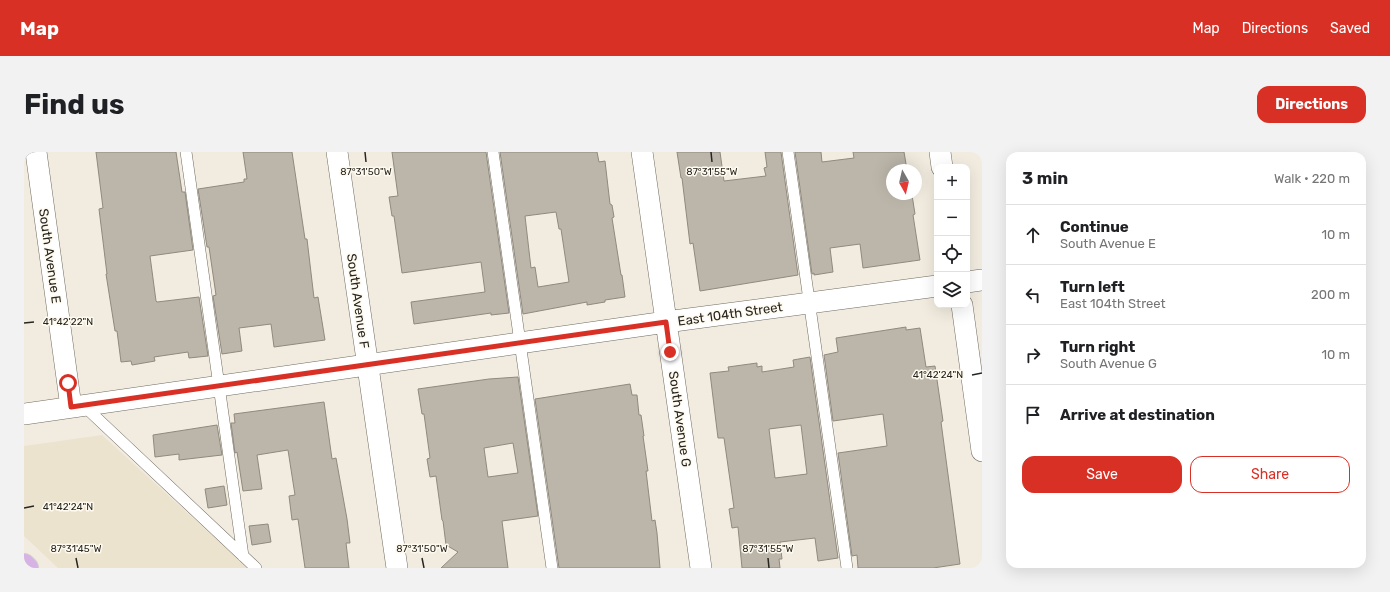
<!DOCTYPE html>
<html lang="en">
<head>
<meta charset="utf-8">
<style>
  body { margin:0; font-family:Rubik,sans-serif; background:#f2f2f2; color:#202124 }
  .controls { position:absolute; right:12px; top:12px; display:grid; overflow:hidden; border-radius:8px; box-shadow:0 4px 16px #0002 }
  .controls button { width:36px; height:36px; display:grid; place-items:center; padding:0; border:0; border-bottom:1px solid #e0e0e0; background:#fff; color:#202124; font:20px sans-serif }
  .compass { position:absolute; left:862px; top:12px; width:36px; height:36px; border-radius:50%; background:#fff; box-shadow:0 4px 16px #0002; rotate:172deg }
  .stop { position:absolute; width:12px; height:12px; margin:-9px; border:3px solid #d93025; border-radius:50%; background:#fff }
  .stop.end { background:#d93025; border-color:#fff; box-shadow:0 1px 4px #0008 }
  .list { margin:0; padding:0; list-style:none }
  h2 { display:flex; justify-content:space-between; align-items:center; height:52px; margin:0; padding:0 16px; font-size:17px }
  h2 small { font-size:13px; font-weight:400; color:#757577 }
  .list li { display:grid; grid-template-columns:26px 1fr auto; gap:12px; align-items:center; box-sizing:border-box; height:60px; padding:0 16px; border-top:1px solid #e0e0e0 }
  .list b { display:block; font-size:15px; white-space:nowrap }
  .list p { margin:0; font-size:13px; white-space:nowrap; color:#757577 }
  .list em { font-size:13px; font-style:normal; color:#757577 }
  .actions { display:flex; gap:8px; padding:12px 16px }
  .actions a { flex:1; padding:9px 0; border:1px solid #d93025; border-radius:12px; text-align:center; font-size:14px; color:#d93025 }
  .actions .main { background:#d93025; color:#fff }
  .icon { flex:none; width:22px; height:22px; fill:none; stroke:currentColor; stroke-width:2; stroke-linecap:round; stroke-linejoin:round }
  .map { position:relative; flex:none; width:958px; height:416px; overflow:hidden; border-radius:12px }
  header { display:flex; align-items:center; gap:24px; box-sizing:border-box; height:56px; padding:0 20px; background:#d93025; color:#fff }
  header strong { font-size:19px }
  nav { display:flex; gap:22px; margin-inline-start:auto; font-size:14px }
  .intro { display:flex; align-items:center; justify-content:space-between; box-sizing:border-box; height:96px; padding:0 24px }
  h1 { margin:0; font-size:28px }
  .button { padding:10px 18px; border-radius:12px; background:#d93025; color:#fff; font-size:14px; font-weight:700 }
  main { display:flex; gap:24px; padding:0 24px }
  aside { flex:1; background:#fff; border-radius:12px; box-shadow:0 4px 16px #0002 }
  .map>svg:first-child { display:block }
  .built { fill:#ece3cf }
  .building { fill:#bcb6aa; stroke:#8f897e; fill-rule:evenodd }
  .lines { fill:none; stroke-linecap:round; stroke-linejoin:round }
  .lane-casing { stroke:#706b60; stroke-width:12 }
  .street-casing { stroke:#706b60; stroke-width:22 }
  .primary-casing { stroke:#cfcfce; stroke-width:24 }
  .lane { stroke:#fff; stroke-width:11 }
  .street { stroke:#fff; stroke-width:21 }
  .primary { stroke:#d6b3e4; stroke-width:22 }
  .route { stroke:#d93025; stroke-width:5 }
  .ticks { fill:none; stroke:#272520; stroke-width:1.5 }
  .labels { text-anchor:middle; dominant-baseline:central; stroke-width:3; stroke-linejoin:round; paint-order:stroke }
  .street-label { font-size:13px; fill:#272520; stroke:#fefaef }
  .ticks-label { font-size:10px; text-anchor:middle; fill:#272520; stroke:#fefaef; stroke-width:3; stroke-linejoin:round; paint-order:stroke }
</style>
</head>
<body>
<header>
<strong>Map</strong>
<nav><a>Map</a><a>Directions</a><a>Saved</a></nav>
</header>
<div class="intro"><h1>Find us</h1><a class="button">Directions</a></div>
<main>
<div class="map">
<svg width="958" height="416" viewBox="0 0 958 416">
  <rect width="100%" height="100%" fill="#f2ece0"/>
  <!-- built -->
  <path class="built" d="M78,283l146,133h-190l-34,-32v-90z"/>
  <!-- building -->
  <path class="building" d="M72,0h80l6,40h3l8,58 -43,6 6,45 1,1 42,-5 9,59 -19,2 -1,-6 -34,5 1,4 -23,4 -1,-4 -10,1 -4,-31h-2l-9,-57h1l-8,-65 4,-1z
    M219,0h49l13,87h2l7,59 4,-1 7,43 -51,7 -3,-23 -32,4 3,23 -20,3 -9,-58 3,-1 -7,-48h-2l-9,-58 46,-7v-3h3z
    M368,0h94l23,161 -18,2v-2l-77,11 -3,-22 74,-10 -4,-30 -79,11 -8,-57h-2l-3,-19 9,-1z
    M476,0h97l2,10 6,-1 5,43 2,1 2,12 -2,1 9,57h1l3,22 -20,3v2l-18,3v-3l-64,12zM532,60l3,17h2l8,53 -31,5 -3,-20 -4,1 -6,-52z
    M653,0h43l4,29 42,-5 -2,-8 3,-1 -2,-15h16l17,123 -98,16 -7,-48 -3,1 -8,-66h-1z
    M771,0h26l1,10 32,-4 -1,-6h51l3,18h-15v24l20,1 3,19 -2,1 7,45 -57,8 -3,-24 -30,4 3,24 -19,3v-2l-2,1z
    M882,175v3l14,-2 6,39 9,-1 8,55 -2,1 19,142 -27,4h-75l-1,-13 -5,1 -14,-103 49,-7 -4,-32 -50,7 -9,-66 14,-3 -2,-14z
    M786,205l28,201 -20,3 -3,-23 -35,4 2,17h-3l1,9h-38l-4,-41 -6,1 -3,-19 5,-1 -10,-70h-6l-8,-65 19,-2 -1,-4 29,-4v4l5,-1v6l32,-5 -1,-7zM777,273l6,49 -32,4 -6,-49z
    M494,225l20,139 -36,5 6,47h-67l17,-16 -12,-7 -3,-24 -1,-1 -6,-44 -6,1 -3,-18 3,-1 -6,-44h-2l-4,-25 71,-10zM489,291l5,30 -30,4 -4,-29z
    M606,232l2,11h5l2,20h2l3,21h-1l5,35h-2l6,50 3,-1 2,13 3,35h-101l-24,-169z
    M300,250l8,57 4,-1 11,61 3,24h-4l3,25h-44l-7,-49 -6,1 -3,-24 6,-1 -7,-45 -31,5 5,34 -19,2 -6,-39 -2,1 -4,-30h4l-1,-9z
    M193,273l5,30 -43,5v-6l-24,3 -2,-22z
    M200,334l3,19 -19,3 -3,-19z
    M244,372l3,18 -19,3 -3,-19z"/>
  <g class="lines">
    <defs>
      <path id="lane" d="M162,0l57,404
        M469,0l59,416
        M764,0l59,416
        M59,253l173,163"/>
      <path id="street" d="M12,0l35,255
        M313,0l60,416
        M618,0l59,416
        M916,0l2,15
        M943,130l15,-2
        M938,153l20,146
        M0,262l642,-92 271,-36"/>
      <path id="primary" d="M0,413l3,3"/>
    </defs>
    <!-- lane casing -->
    <use href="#lane" class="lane-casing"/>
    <!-- street casing -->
    <use href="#street" class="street-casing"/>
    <!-- primary casing -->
    <use href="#primary" class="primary-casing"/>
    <!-- lane -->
    <use href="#lane" class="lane"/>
    <!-- street -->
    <use href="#street" class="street"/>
    <!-- primary -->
    <use href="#primary" class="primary"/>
  </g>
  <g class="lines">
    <!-- route -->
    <path class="route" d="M44,231l3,24 595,-85 4,30"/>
  </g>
  <!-- ticks -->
  <path class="ticks" d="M341,0l1,10M687,0l1,10M0,171l10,-1M948,223l10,-2M0,356l10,-2M52,406l2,10M398,406l2,10M744,406l1,10"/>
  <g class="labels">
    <!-- street labels -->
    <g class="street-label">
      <text transform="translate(26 104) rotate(82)">South Avenue E</text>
      <text transform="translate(334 149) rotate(82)">South Avenue F</text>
      <text transform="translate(706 162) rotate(-8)">East 104th Street</text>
      <text transform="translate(656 267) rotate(82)">South Avenue G</text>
    </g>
  </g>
  <g class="ticks-label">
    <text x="342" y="23">87°31'50"W</text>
    <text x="688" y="23">87°31'55"W</text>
    <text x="44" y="173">41°42'22"N</text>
    <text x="914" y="226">41°42'24"N</text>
    <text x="44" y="358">41°42'24"N</text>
    <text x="52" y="400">87°31'45"W</text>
    <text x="398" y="400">87°31'50"W</text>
    <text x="744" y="400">87°31'55"W</text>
  </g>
</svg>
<div class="controls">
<button>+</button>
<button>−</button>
<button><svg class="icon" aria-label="locate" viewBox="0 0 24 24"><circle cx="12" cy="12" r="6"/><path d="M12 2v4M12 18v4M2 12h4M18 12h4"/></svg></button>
<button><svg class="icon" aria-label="layers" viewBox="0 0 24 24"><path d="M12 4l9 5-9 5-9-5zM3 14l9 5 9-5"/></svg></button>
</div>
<svg class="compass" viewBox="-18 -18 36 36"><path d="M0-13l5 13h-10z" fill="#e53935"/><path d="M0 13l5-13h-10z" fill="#757577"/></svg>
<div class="stop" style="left:44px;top:231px"></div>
<div class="stop end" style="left:646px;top:200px"></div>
</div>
<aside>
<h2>3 min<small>Walk · 220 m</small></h2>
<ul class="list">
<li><svg class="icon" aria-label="ahead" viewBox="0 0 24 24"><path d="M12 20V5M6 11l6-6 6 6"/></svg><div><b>Continue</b><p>South Avenue E</p></div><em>10 m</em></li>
<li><svg class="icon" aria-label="left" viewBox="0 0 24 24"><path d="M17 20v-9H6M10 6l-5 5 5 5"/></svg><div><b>Turn left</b><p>East 104th Street</p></div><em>200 m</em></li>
<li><svg class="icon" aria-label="right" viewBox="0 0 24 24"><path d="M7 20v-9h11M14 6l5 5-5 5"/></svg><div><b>Turn right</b><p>South Avenue G</p></div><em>10 m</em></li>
<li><svg class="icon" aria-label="arrive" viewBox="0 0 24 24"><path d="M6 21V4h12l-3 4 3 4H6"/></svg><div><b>Arrive at destination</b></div></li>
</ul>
<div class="actions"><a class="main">Save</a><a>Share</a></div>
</aside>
</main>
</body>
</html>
